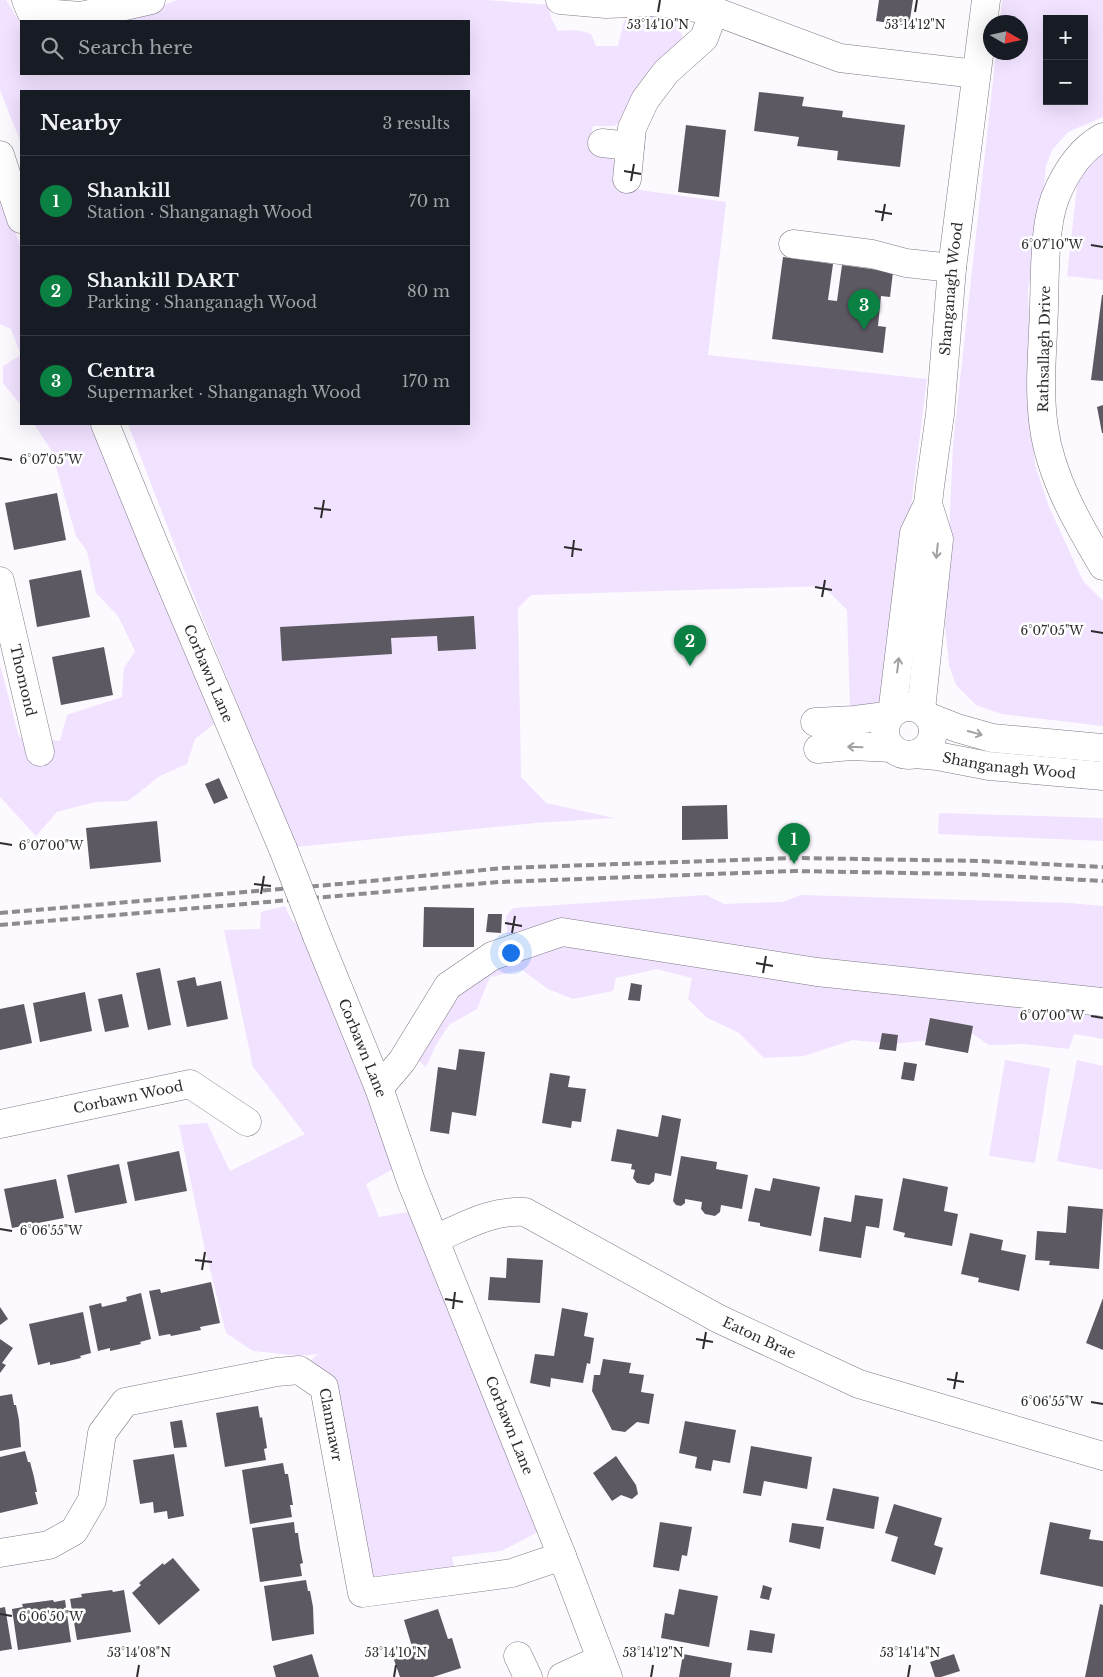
<!DOCTYPE html>
<html lang="en">
<head>
<meta charset="utf-8">
<style>
  body { margin:0; font-family:"Libre Baskerville",serif; background:#242831; color:#f1f3f6 }
  .controls { position:absolute; right:15px; top:15px; display:grid; overflow:hidden; border-radius:0px; box-shadow:0 5px 20px #0002 }
  .controls button { width:45px; height:45px; display:grid; place-items:center; padding:0; border:0; border-bottom:1px solid #363941; background:#171b24; color:#f1f3f6; font:25px sans-serif }
  .compass { position:absolute; left:983px; top:15px; width:45px; height:45px; border-radius:50%; background:#171b24; box-shadow:0 5px 20px #0002; rotate:99deg }
  .you { position:absolute; left:510px; top:952px; width:18px; height:18px; margin:-12px; border:4px solid #fff; border-radius:50%; background:#1a73e8; box-shadow:0 0 0 8px #1a73e833 }
  .badge { display:grid; place-items:center; width:32px; height:32px; border-radius:50%; background:#0b8043; color:#fff; font-size:16px; font-weight:700 }
  .pin { position:absolute; translate:-50% -41px; filter:drop-shadow(0 1px 2px #0008) }
  .pin::after { content:''; position:absolute; top:26px; width:18px; height:15px; background:inherit; clip-path:polygon(0 0,100% 0,50% 100%) }
  .list { margin:0; padding:0; list-style:none }
  h2 { display:flex; justify-content:space-between; align-items:center; height:65px; margin:0; padding:0 20px; font-size:21px }
  h2 small { font-size:16px; font-weight:400; color:#9ea1a6 }
  .list li { display:grid; grid-template-columns:32px 1fr auto; gap:15px; align-items:center; box-sizing:border-box; height:90px; padding:0 20px; border-top:1px solid #363941 }
  .list b { display:block; font-size:19px; white-space:nowrap }
  .list p { margin:0; font-size:16px; white-space:nowrap; color:#9ea1a6 }
  .list em { font-size:16px; font-style:normal; color:#9ea1a6 }
  .icon { flex:none; width:28px; height:28px; fill:none; stroke:currentColor; stroke-width:2; stroke-linecap:round; stroke-linejoin:round }
  .map { position:relative; flex:none; width:1103px; height:1677px; overflow:hidden }
  .search { position:absolute; background:#171b24; box-shadow:0 5px 20px #0002; left:20px; top:20px; width:450px; height:55px; display:flex; align-items:center; gap:12px; box-sizing:border-box; padding:0 18px; border-radius:0px; color:#9ea1a6; font-size:19px }
  .panel { position:absolute; background:#171b24; box-shadow:0 5px 20px #0002; left:20px; top:90px; width:450px; height:335px; border-radius:0px }
  .map>svg:first-child { display:block }
  .green { fill:#f1e2ff; fill-rule:evenodd }
  .building { fill:#5d5962 }
  .lines { fill:none; stroke-linecap:round; stroke-linejoin:round }
  .minor-casing { stroke:#7e7983; stroke-width:29 }
  .minor { stroke:#fff; stroke-width:28 }
  .rail { stroke:#8d8b8f; stroke-width:4; stroke-dasharray:8 4; stroke-linecap:butt }
  .minor-bridge-casing { stroke:#7e7983; stroke-width:29; stroke-linecap:butt }
  .minor-bridge { stroke:#fff; stroke-width:28 }
  .oneway { stroke:#a1a0a2 }
  .ticks { fill:none; stroke:#2f2c30; stroke-width:2 }
  .labels { text-anchor:middle; dominant-baseline:central; stroke-width:5; stroke-linejoin:round; paint-order:stroke }
  .street-label { font-size:14px; fill:#2f2c30; stroke:#fff }
  .ticks-label { font-size:12px; text-anchor:middle; fill:#2f2c30; stroke:#fff; stroke-width:5; stroke-linejoin:round; paint-order:stroke }
</style>
</head>
<body>
<div class="map">
<svg width="1103" height="1677" viewBox="0 0 1103 1677">
  <rect width="100%" height="100%" fill="#fcfafe"/>
  <!-- green -->
  <path class="green" d="M0,0h6l15,24v50h448v-53h-390l72,-11 26,-10h310l62,5 2,13 7,13c12,-1 22,-2 33,3l5,12h22l6,-25 6,-4 13,-4 22,3 15,12 3,13 -63,81 -6,4h-21l-4,21 19,8 11,11 -1,21 108,15 -18,153 219,24 -38,302c-10,24 -11,28 -39,30l-3,-101 -24,-24 -292,9 -13,13 3,169 25,26 68,15 -78,5 -240,24 -91,-223 -77,-200h341v-333h-448v52l-21,-53z
    M1002,0h101v117l-35,15 -16,18 -6,16 -7,73 -11,50 4,137 3,39 14,42 34,74 20,20v125l-102,-12 -25,-9 -20,-20 -7,-20 -4,-38 8,-183 43,-391 24,-1v-30h-20zM1047,19h37v82h-37z
    M1103,154v126l-36,-4 10,-90c4,-13 13,-26 26,-32z
    M0,194l21,53v108l-10,-26 -11,-5z
    M21,355v50l-18,-22v-17z
    M34,424h58l122,300 -19,15 -8,25 -27,12 -32,25 -33,1 -38,10 -21,24 -36,-39v-132l19,72 41,4 7,-26 55,-18 2,-29 11,-17 -17,-35 -22,-23 -9,-42 -11,-15 -25,-86z
    M939,813l164,5v23l-165,-7z
    M706,895l18,9 58,-2 19,-7 268,8 34,3v133l-29,-5 -5,15 -46,-5 -34,1 -19,-13 -29,-13 -10,21 -38,4 -40,-4 -49,16 -40,2 -25,-25 -33,-16 -18,-18 4,-21 -35,-9 -41,9 -3,13 -40,8 -25,-10 -26,-19 -32,7 -13,32 -28,16 -13,20 -10,22 -19,-16 6,-35 32,-41 52,-23 10,-17 -1,-19 7,-8z
    M285,906l6,13 10,9 93,230 1,10 -29,16 13,33 35,-6 124,321 -37,19 -49,6 5,23 -95,13 -38,-205 -25,-18 19,-16 -17,2 -48,-5 -27,-18 -21,-83 -26,-125 28,-2 23,48 75,-37 -52,-67 -29,-137 36,-1 1,-17z
    M1005,1060l45,8 -15,95 -46,-7z
    M1077,1060l26,6v104l-46,-9z"/>
  <!-- building -->
  <path class="building" d="M879,0h34l-4,26 -33,-5z
    M759,92l45,5 -2,9 41,5 -1,6 63,8 -5,42 -63,-7 1,-9 -41,-5 2,-9 -45,-6z
    M686,125l40,5 -7,67 -41,-5z
    M783,257l50,7 -5,36 9,1 5,-36 51,7 -3,25 -9,-1 -3,30 8,1 -3,26 -111,-14z
    M1102,295h1v86l-12,-1z
    M1103,405v28h-1l-5,-26z
    M57,493l9,47 -52,10 -9,-47z
    M81,570l9,47 -53,10 -8,-47z
    M474,616l2,33 -38,2 -1,-15 -46,2 1,16 -110,7 -2,-34z
    M104,647l9,48 -52,10 -9,-48z
    M219,778l9,20 -14,6 -9,-20z
    M727,805l1,34 -46,1v-34z
    M157,821l4,41 -71,7 -4,-41z
    M424,907l50,1v39h-51z
    M488,914h14l-1,19 -15,-1z
    M160,968l11,57 -23,5 -12,-57z
    M195,977l2,9 24,-5 7,38 -41,8 -10,-46z
    M631,983l11,2 -2,16 -12,-1z
    M85,992l7,39 -52,11 -7,-39z
    M122,994l7,33 -24,5 -7,-33z
    M24,1004l8,39 -32,7v-41z
    M930,1018l43,8 -5,27 -43,-8z
    M882,1033l16,2 -2,16 -17,-2z
    M459,1049l26,3 -9,64 -24,-4 -3,22 -19,-3 8,-64 18,3z
    M904,1062l13,2 -3,17 -13,-2z
    M550,1073l20,3 -2,11 18,2 -5,33 -9,-1 -1,7 -29,-5z
    M662,1115l19,4 -10,57 -16,-3 -1,8 -5,4 -12,-2 -4,-5 2,-8 -4,-1 1,-5 -21,-3 6,-32 41,8z
    M179,1151l8,40 -52,10 -8,-39z
    M681,1156l36,6 -1,7 32,6 -6,34 -21,-4 -1,7 -5,4 -10,-2 -4,-5 1,-7 -17,-3v4l-4,3 -5,-1 -3,-4z
    M119,1164l8,39 -52,10 -8,-38z
    M773,1178l47,9 -9,49 -51,-10v-3l-12,-2 7,-33 15,3z
    M903,1178l45,9 -4,24 14,3 -6,32 -48,-9 1,-4 -12,-3z
    M56,1179l8,39 -52,10 -8,-39z
    M855,1195l28,4 -4,29 -13,-2 -5,32 -42,-7 5,-34 27,5z
    M1068,1206l35,3 -4,60 -50,-4 1,-4 -15,-1 2,-29 29,2z
    M970,1233l33,7 -2,10 25,5 -7,36 -41,-9 1,-4 -18,-4z
    M507,1258l36,2 -3,43 -52,-3 2,-23 16,1z
    M211,1282l9,41 -20,4 1,3 -30,6 -1,-2 -11,2 -10,-45 11,-2 1,4z
    M141,1293l10,46 -11,3 1,2 -31,7v-3l-12,3 -9,-45 12,-3 1,4 25,-6 -1,-4z
    M1103,1298v52l-17,-7z
    M0,1307l8,12 -8,6z
    M562,1308l26,5 -4,23 10,2 -4,26 -3,-1 -4,20 -32,-5 -1,9 -20,-4 5,-29 19,2z
    M83,1312l8,41 -11,3 1,2 -16,4 -15,3v-3l-12,3 -9,-41z
    M0,1339l13,9 -11,15 4,2 -6,8z
    M603,1359l28,4 -2,10 15,2 -3,17 13,2 -5,30 -12,-2 -12,10 -13,-2 -20,-39 2,-16h6z
    M12,1394l2,11h2l3,15 2,27 -21,4v-55z
    M258,1406l2,12 2,-1 5,31 -3,1 2,11 -41,7 -9,-54z
    M182,1420l5,27 -13,1 -4,-26z
    M685,1421l51,9 -6,33 -17,-3 -2,11 -16,-3 2,-11 -18,-4z
    M751,1446l61,11 -5,32 -43,-8 -3,15 -18,-3z
    M25,1451l3,11h2l4,15 3,15h-2l3,12 -38,9v-56z
    M174,1454l10,62 -16,3 -1,-8 -13,2 -1,-11 -13,2 -7,-44z
    M616,1456l20,29 2,9 -6,5 -11,-4 -9,6 -19,-28z
    M283,1463l2,11h3l5,31h-3l2,12 -42,7 -8,-54z
    M833,1488l46,9 -5,32 -48,-9z
    M894,1504l48,14 -8,27 9,3 -8,27 -44,-14 7,-24 -13,-4z
    M294,1522l1,11h3l2,15 3,15 -3,1 2,12 -42,6 -8,-54z
    M660,1522l32,5 -5,29 -5,-1 -3,16 -26,-4z
    M1050,1522l41,8 -2,9 14,2v46l-63,-13z
    M792,1523l32,4 -4,22 -31,-7z
    M173,1558l27,32 -41,35 -27,-32 9,-8 -2,-2 24,-20 1,2z
    M306,1580l2,11h2l3,16 1,27 -42,7 -8,-55z
    M763,1585l9,3 -3,12 -9,-2z
    M679,1589l39,7 -9,51 -48,-9 4,-25 9,2z
    M112,1590l1,2 11,-2 7,42 -54,8 -7,-41 12,-2 -1,-3z
    M53,1600l1,2 11,-2 6,42 -53,8 -6,-41 11,-2 -1,-3z
    M1100,1604l3,1v72h-18z
    M5,1607l7,42 -12,2v-43z
    M438,1609l10,30 4,-1 9,30 -28,9h-33l-7,-20 20,-7 -9,-30z
    M750,1630l25,4 -3,19 -25,-3z
    M312,1654l7,23h-43l-3,-11z
    M683,1654l49,9 -2,14h-51z
    M954,1654l6,17 -19,6h-6l-5,-15z"/>
  <g class="lines">
    <defs>
      <g id="minor">
        <path d="M26,0l5,12 50,4 70,-16"/>
        <path d="M560,0l46,4 52,-2 56,9 126,47 136,16"/>
        <path d="M1103,137c-24,13 -38,36 -48,61 -11,29 -10,77 -11,109 -1,40 -6,81 0,121 7,50 34,96 59,138"/>
        <path d="M602,143l28,3"/>
        <path d="M0,155l21,64"/>
        <path d="M627,179l5,-51 13,-28 21,-28 38,-34 10,-27"/>
        <path d="M793,244l79,10 34,9 46,5"/>
        <path id="s1" d="M105,424l51,125 127,300"/>
        <path id="s2" d="M0,581l40,171"/>
        <circle cx="909" cy="731" r="24"/>
        <path d="M921,710l18,-171 -11,-35"/>
        <path id="s3" d="M892,714l22,-181 14,-29 2,-18 10,-72 12,-146 34,-268"/>
        <path d="M929,717l28,11 35,10 111,10"/>
        <path d="M815,722l40,-2 23,-3 10,2"/>
        <path d="M818,749l33,-3 41,2"/>
        <path id="s4" d="M915,754l22,2 52,10 114,10"/>
        <path id="s5" d="M317,936l62,152 32,93 151,375 46,121"/>
        <path d="M379,1088l23,-27 46,-75 44,-30 70,-24 255,40 286,30"/>
        <path id="s6" d="M0,1124l190,-40 57,38"/>
        <path id="s7" d="M435,1239c30,-13 56,-29 90,-27l194,107 140,65 244,72"/>
        <path id="s8" d="M0,1553l49,-8 25,-14 18,-31 10,-67 23,-31 152,-30 22,-2 25,17 38,206 150,-20 50,-17"/>
        <path d="M518,1656l10,21"/>
        <path d="M562,1677l39,-18"/>
      </g>
    </defs>
    <!-- minor casing -->
    <use href="#minor" class="minor-casing"/>
    <!-- minor -->
    <use href="#minor" class="minor"/>
    <!-- rail -->
    <path class="rail" d="M0,913l339,-29 165,-16 292,-10 186,3 121,6
      M0,925l499,-43 295,-11 172,3 137,7"/>
    <defs>
      <path id="minor-bridge" d="M283,849l34,87"/>
    </defs>
    <!-- minor-bridge casing -->
    <use href="#minor-bridge" class="minor-bridge-casing"/>
    <!-- minor-bridge -->
    <use href="#minor-bridge" class="minor-bridge"/>
  </g>
  <!-- one-way arrows -->
  <defs><path id="oneway-shaft" d="M-6 0H5M1.5-3L5.5 0L1.5 3" fill="none" stroke-width="1.6" stroke-linecap="round" stroke-linejoin="round" transform="scale(1.25)"/></defs>
  <g class="oneway">
    <use href="#oneway-shaft" transform="translate(937 551) rotate(96)"/>
    <use href="#oneway-shaft" transform="translate(898 665) rotate(-83)"/>
    <use href="#oneway-shaft" transform="translate(975 733) rotate(15)"/>
    <use href="#oneway-shaft" transform="translate(855 747) rotate(-178)"/>
  </g>
  <!-- ticks -->
  <path class="ticks" d="M658,12l2,-12M915,12l2,-12M624,171l17,3M631,181l3,-17M875,211l17,3M882,221l3,-17M1091,245l12,2M0,458l12,2M314,508l17,2M321,518l3,-18M564,547l18,3M572,557l2,-17M815,587l17,3M822,597l3,-17M1091,631l12,2M0,843l12,2M254,884l17,2M261,894l3,-18M505,923l17,3M512,933l3,-17M756,963l17,3M763,973l3,-17M1091,1016l12,2M0,1229l12,2M195,1260l17,2M202,1270l3,-18M445,1299l18,3M453,1309l2,-17M696,1339l17,3M703,1349l3,-17M947,1379l17,3M954,1389l3,-17M1091,1402l12,2M0,1614l12,2M137,1677l2,-12M394,1677l2,-12M651,1677l2,-12M908,1677l2,-12"/>
  <g class="labels">
    <!-- street labels -->
    <g class="street-label">
      <text stroke="none"><textPath href="#s3" startOffset="431">Shanganagh Wood</textPath></text>
      <text transform="translate(1044 349) rotate(-89)">Rathsallagh Drive</text>
      <text stroke="none"><textPath href="#s1" startOffset="270">Corbawn Lane</textPath></text>
      <text stroke="none"><textPath href="#s2" startOffset="102">Thomond</textPath></text>
      <text stroke="none"><textPath href="#s4" startOffset="95">Shanganagh Wood</textPath></text>
      <text stroke="none"><textPath href="#s5" startOffset="121">Corbawn Lane</textPath></text>
      <text stroke="none"><textPath href="#s6" startOffset="131">Corbawn Wood</textPath></text>
      <text stroke="none"><textPath href="#s7" startOffset="361">Eaton Brae</textPath></text>
      <text stroke="none"><textPath href="#s5" startOffset="526">Corbawn Lane</textPath></text>
      <text stroke="none"><textPath href="#s8" startOffset="466">Clanmawr</textPath></text>
    </g>
  </g>
  <g class="ticks-label">
    <text x="658" y="29">53°14'10"N</text>
    <text x="915" y="29">53°14'12"N</text>
    <text x="1052" y="249">6°07'10"W</text>
    <text x="51" y="464">6°07'05"W</text>
    <text x="1052" y="635">6°07'05"W</text>
    <text x="51" y="850">6°07'00"W</text>
    <text x="1052" y="1020">6°07'00"W</text>
    <text x="51" y="1235">6°06'55"W</text>
    <text x="1052" y="1406">6°06'55"W</text>
    <text x="51" y="1621">6°06'50"W</text>
    <text x="139" y="1657">53°14'08"N</text>
    <text x="396" y="1657">53°14'10"N</text>
    <text x="653" y="1657">53°14'12"N</text>
    <text x="910" y="1657">53°14'14"N</text>
  </g>
</svg>
<div class="controls">
<button>+</button>
<button>−</button>
</div>
<svg class="compass" viewBox="-18 -18 36 36"><path d="M0-13l5 13h-10z" fill="#e53935"/><path d="M0 13l5-13h-10z" fill="#9ea1a6"/></svg>
<div class="you"></div>
<div class="pin badge" style="left:794px;top:864px">1</div>
<div class="pin badge" style="left:690px;top:666px">2</div>
<div class="pin badge" style="left:864px;top:330px">3</div>
<div class="search"><svg class="icon" aria-label="search" viewBox="0 0 24 24"><circle cx="10" cy="10" r="6"/><path d="M15 15l6 6"/></svg>Search here</div>
<section class="panel">
<h2>Nearby<small>3 results</small></h2>
<ul class="list">
<li><span class="badge">1</span><div><b>Shankill</b><p>Station · Shanganagh Wood</p></div><em>70 m</em></li>
<li><span class="badge">2</span><div><b>Shankill DART</b><p>Parking · Shanganagh Wood</p></div><em>80 m</em></li>
<li><span class="badge">3</span><div><b>Centra</b><p>Supermarket · Shanganagh Wood</p></div><em>170 m</em></li>
</ul>
</section>
</div>
</body>
</html>
